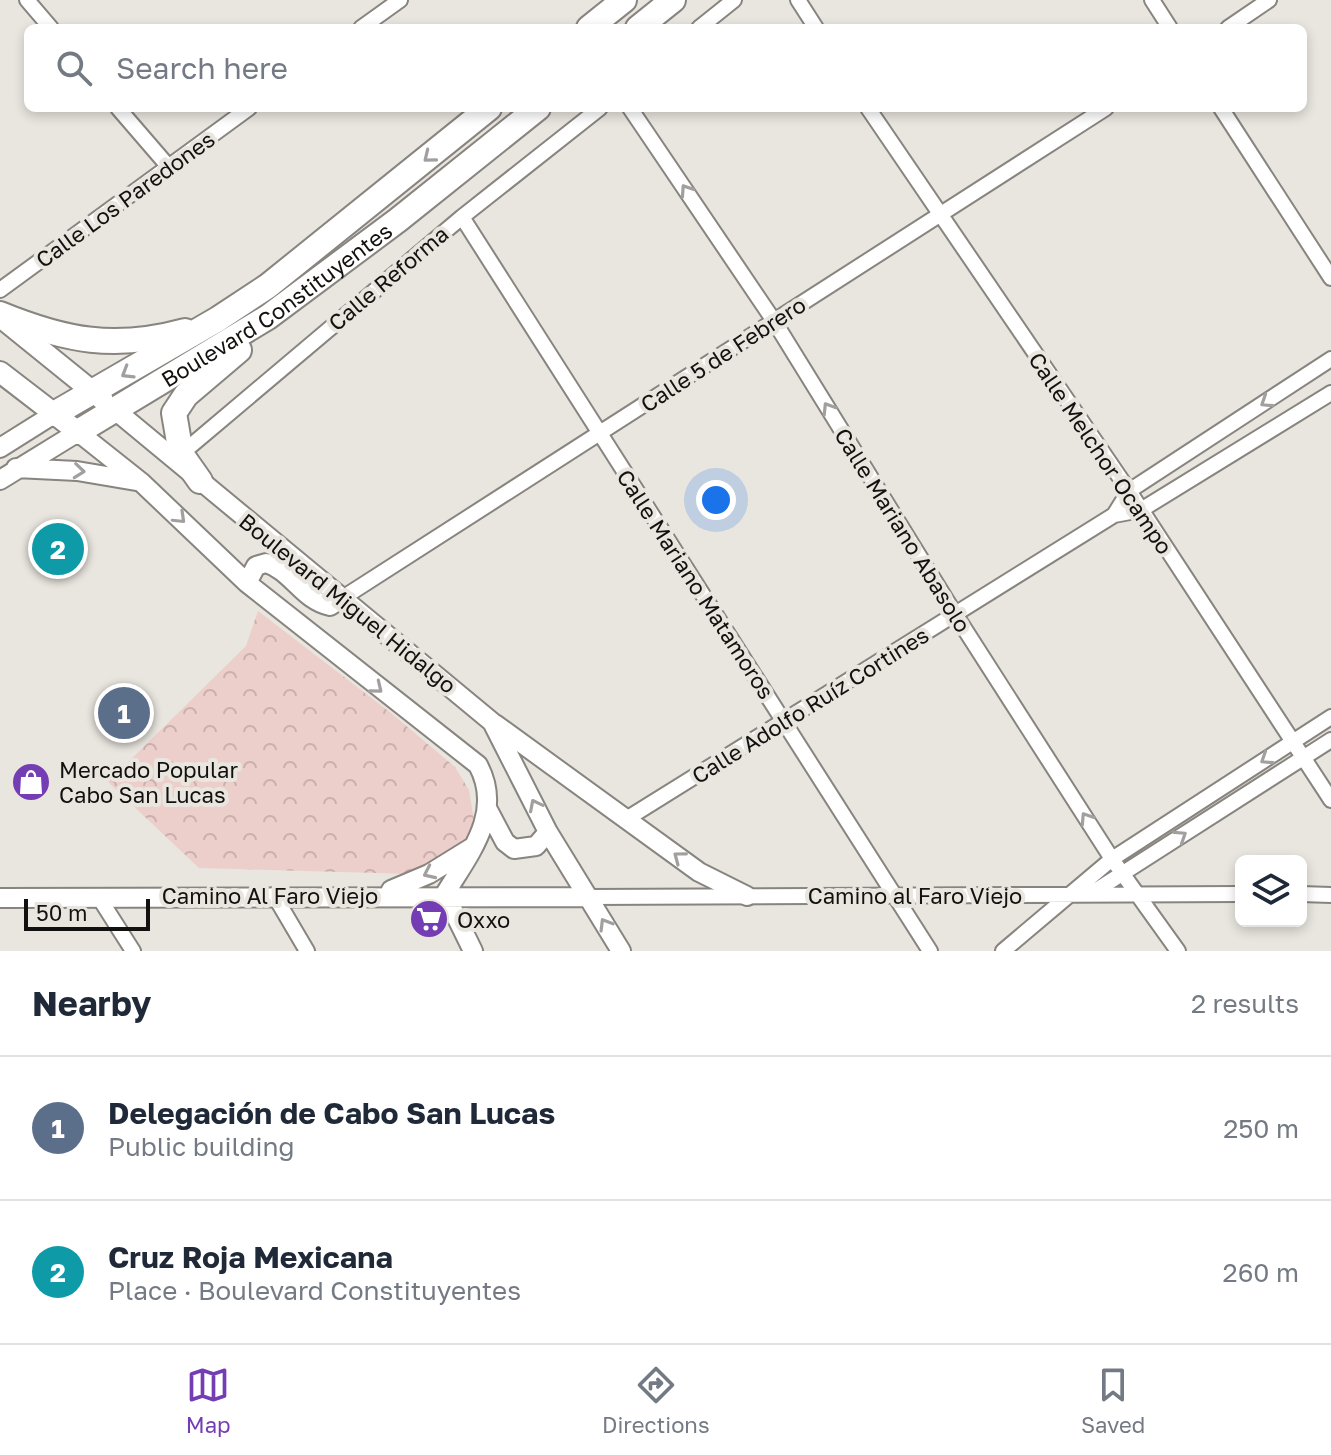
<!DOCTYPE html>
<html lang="en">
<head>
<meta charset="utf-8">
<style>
  body { margin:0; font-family:"Golos Text",sans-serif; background:#f6f6f7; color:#1f2937 }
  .controls { position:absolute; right:24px; bottom:24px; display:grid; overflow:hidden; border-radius:12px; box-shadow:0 4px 12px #0003 }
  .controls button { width:72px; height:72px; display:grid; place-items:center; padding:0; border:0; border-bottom:2px solid #e0e1e3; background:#fff; color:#1f2937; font:40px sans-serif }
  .scale { position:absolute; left:24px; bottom:20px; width:126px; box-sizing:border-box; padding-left:8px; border:4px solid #13110f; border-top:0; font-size:22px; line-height:28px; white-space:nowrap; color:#13110f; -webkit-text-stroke:6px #e9e5df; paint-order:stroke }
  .you { position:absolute; left:716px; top:500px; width:28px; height:28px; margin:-20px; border:6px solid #fff; border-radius:50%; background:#1a73e8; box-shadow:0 0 0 12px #1a73e833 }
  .badge { display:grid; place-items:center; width:52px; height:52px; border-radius:50%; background:#753db3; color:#fff; font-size:26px; font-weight:700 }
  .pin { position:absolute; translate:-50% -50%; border:4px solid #fff; box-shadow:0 2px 8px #0006 }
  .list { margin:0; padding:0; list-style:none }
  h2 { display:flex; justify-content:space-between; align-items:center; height:104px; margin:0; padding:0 32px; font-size:34px }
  h2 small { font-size:26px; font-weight:400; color:#747a83 }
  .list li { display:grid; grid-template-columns:52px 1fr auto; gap:24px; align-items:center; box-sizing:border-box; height:144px; padding:0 32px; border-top:2px solid #e0e1e3 }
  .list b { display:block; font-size:30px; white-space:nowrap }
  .list p { margin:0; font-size:26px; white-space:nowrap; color:#747a83 }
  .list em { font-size:26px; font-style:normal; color:#747a83 }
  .icon { flex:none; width:44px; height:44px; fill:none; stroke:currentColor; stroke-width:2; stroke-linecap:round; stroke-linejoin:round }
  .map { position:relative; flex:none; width:1331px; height:951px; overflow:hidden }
  .search { position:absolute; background:#fff; box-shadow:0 4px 12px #0003; left:24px; right:24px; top:24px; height:88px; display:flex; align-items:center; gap:20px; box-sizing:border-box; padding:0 28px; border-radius:12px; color:#747a83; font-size:30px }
  .sheet { height:392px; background:#fff }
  nav { display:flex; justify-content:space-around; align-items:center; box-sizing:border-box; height:112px; border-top:2px solid #e0e1e3; background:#fff; font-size:22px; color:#747a83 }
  nav a { display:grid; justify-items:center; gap:4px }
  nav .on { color:#753db3 }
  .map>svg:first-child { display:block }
  .park { fill:url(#park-crowns) }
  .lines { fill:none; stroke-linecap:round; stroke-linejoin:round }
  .street-casing { stroke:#88847f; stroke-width:18 }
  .secondary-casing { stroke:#88847f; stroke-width:22 }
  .primary-casing { stroke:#88847f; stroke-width:24 }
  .highway-casing { stroke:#88847f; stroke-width:28 }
  .street { stroke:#fff; stroke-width:14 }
  .secondary { stroke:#fff; stroke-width:18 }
  .primary { stroke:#fff; stroke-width:20 }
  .highway { stroke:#fff; stroke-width:24 }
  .oneway { stroke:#a1a09f }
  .labels { text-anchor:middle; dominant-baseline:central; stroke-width:8; stroke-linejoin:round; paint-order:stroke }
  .street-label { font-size:22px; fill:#13110f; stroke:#e9e5df }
  .poi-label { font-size:22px; fill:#13110f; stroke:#e9e5df; text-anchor:start }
</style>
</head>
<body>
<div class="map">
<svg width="1331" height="951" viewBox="0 0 1331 951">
  <defs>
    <pattern id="park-crowns" width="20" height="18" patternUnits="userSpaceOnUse" patternTransform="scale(2)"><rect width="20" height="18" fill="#eccecb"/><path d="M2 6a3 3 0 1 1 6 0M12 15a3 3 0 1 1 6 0" fill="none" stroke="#cab0ad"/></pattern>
  </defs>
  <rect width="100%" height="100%" fill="#e9e5df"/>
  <!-- park -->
  <path class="park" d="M258,611l133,102 64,54 14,23 6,37 -16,26 -49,21 -211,-6 -91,-86 138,-136z"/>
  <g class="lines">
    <defs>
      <path id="street" d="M27,0l24,28
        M798,0l18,28
        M1152,0l18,28
        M361,28l39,-28
        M699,28l35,-28
        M1228,28l41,-28
        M118,108l50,58
        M630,108l144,213 181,293 157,245 66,92
        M868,108l261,383 202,309
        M1221,108l110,170
        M462,217l468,734
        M0,290l249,-182
        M181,454l281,-237 138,-109
        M1114,515l15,-24 202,-132
        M341,599l765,-491
        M628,818l486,-303 27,-5 190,-117
        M1092,893l239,-153
        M1301,894l30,1
        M274,895l33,56
        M98,896l35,55
        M588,897l653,-3
        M1003,951l109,-92 219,-142"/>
      <path id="secondary" d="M115,410l377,312 56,110 73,119
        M0,448l54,-34
        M16,468l61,3 59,10
        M0,480l78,-48 63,50 106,101 231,182c26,48 -9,89 -33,129l28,57
        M247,583l9,-17 10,-3c26,8 36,37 64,43l11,-7
        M495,724l204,148 48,24
        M488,810l17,32 9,7 22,-3 12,-14
        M391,890l38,-16 42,-26
        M0,898l588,-1"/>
      <path id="primary" d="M3,319l100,81
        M0,372l78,60"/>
      <g id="highway">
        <path d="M589,28l35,-28"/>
        <path d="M638,28l35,-28"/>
        <path d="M0,314c66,27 115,36 185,17"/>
        <path d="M54,414l164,-95 50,-33 221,-178"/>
        <path id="s1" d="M78,432l190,-115 130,-97 140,-112"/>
        <path d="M200,481l-19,-27 -7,-41 12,-18 53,-45"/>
      </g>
    </defs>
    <!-- street casing -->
    <use href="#street" class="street-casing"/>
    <!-- secondary casing -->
    <use href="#secondary" class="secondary-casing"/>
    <!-- primary casing -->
    <use href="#primary" class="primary-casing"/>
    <!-- highway casing -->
    <use href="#highway" class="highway-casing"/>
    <!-- street -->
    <use href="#street" class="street"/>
    <!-- secondary -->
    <use href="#secondary" class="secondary"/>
    <!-- primary -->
    <use href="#primary" class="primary"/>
    <!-- highway -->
    <use href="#highway" class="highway"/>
  </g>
  <!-- one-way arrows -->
  <defs><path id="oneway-chevron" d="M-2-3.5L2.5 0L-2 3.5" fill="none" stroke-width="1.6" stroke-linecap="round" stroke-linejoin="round" transform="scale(2)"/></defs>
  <g class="oneway">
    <use href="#oneway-chevron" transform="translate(429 157) rotate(141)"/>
    <use href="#oneway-chevron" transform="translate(686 190) rotate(-124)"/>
    <use href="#oneway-chevron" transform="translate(127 373) rotate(149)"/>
    <use href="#oneway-chevron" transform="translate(1266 402) rotate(147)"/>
    <use href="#oneway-chevron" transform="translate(828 408) rotate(-122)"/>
    <use href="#oneway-chevron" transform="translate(79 471) rotate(6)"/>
    <use href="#oneway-chevron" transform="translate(180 518) rotate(44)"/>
    <use href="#oneway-chevron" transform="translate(377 688) rotate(39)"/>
    <use href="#oneway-chevron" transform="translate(1266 759) rotate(147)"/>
    <use href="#oneway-chevron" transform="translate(535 805) rotate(-117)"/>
    <use href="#oneway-chevron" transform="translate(1086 818) rotate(-123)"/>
    <use href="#oneway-chevron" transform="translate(1181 836) rotate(-33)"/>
    <use href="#oneway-chevron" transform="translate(679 857) rotate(-143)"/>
    <use href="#oneway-chevron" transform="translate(429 873) rotate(155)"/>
    <use href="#oneway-chevron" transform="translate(605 924) rotate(-121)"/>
  </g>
  <!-- icons -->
  <defs>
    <symbol id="shop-disc" viewBox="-11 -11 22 22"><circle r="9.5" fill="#753db3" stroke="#e9e5df"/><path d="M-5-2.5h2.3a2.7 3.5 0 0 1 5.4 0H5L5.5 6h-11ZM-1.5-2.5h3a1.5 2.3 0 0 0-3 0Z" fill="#fff"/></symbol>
    <symbol id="supermarket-disc" viewBox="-11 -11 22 22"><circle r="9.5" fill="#753db3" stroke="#e9e5df"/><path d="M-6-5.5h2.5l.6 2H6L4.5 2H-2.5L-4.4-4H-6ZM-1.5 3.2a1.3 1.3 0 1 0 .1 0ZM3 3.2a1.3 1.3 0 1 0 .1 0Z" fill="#fff"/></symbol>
  </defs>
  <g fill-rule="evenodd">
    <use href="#shop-disc" x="9" y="760" width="44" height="44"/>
    <use href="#supermarket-disc" x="407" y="897" width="44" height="44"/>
  </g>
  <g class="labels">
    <!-- street labels -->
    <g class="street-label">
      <text transform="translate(125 199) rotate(-36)">Calle Los Paredones</text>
      <text transform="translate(388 278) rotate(-40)">Calle Reforma</text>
      <text stroke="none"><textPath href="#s1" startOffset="236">Boulevard Constituyentes</textPath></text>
      <text transform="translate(723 354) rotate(-33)">Calle 5 de Febrero</text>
      <text transform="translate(1101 453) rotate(56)">Calle Melchor Ocampo</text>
      <text transform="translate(903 530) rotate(58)">Calle Mariano Abasolo</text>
      <text transform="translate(696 584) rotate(57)">Calle Mariano Matamoros</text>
      <text transform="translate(348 603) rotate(39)">Boulevard Miguel Hidalgo</text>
      <text transform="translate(810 705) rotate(-32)">Calle Adolfo Ruíz Cortines</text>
      <text x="270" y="895">Camino Al Faro Viejo</text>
      <text x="915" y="895">Camino al Faro Viejo</text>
    </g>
    <!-- poi labels -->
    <g class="poi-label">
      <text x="59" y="769">Mercado Popular<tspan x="59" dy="25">Cabo San Lucas</tspan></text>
      <text x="457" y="919">Oxxo</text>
    </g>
  </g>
</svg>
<div class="controls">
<button><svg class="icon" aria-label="layers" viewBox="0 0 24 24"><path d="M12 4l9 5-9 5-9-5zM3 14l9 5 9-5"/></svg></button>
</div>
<div class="scale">50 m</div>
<div class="you"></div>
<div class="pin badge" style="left:124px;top:713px;background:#5c6f8a">1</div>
<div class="pin badge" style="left:58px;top:549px;background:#0f9aa8">2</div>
<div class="search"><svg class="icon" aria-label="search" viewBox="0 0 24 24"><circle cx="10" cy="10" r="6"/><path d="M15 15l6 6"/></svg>Search here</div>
</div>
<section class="sheet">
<h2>Nearby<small>2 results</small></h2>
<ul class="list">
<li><span class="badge" style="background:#5c6f8a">1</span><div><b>Delegación de Cabo San Lucas</b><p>Public building</p></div><em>250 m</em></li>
<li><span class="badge" style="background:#0f9aa8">2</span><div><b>Cruz Roja Mexicana</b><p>Place · Boulevard Constituyentes</p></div><em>260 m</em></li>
</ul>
</section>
<nav>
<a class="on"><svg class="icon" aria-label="map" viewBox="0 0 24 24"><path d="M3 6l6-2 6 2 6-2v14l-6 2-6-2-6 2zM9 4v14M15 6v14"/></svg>Map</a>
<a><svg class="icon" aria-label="directions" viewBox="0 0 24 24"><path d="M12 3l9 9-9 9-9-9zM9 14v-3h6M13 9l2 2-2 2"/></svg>Directions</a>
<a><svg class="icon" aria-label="saved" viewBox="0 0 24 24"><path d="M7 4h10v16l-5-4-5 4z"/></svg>Saved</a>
</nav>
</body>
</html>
